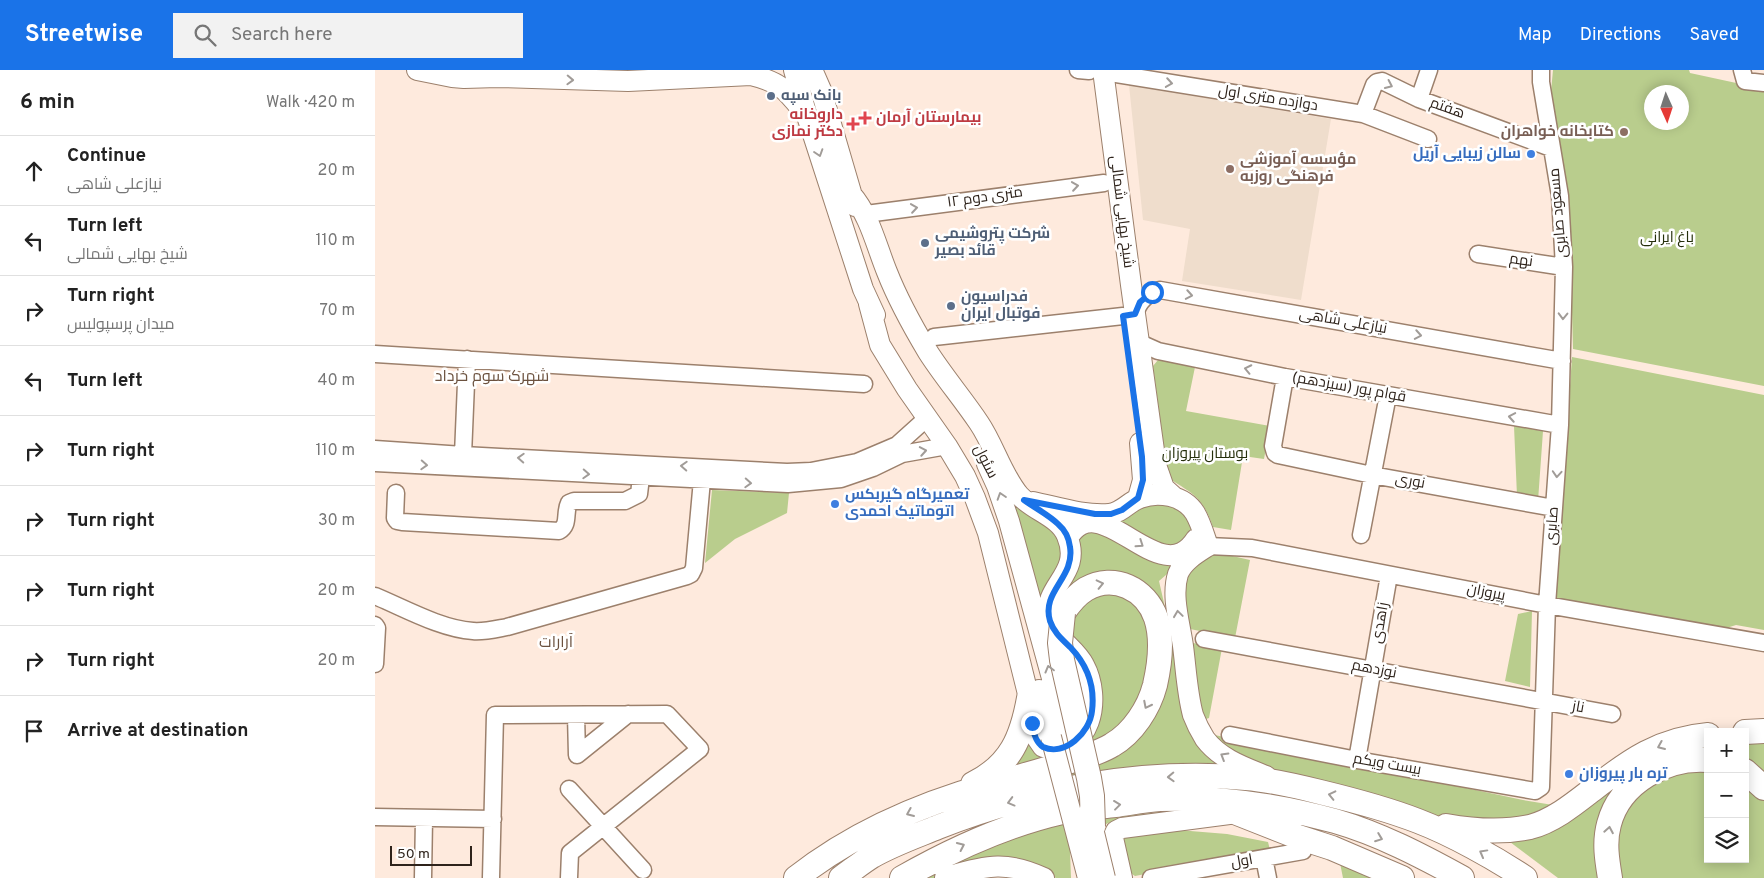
<!DOCTYPE html>
<html lang="en">
<head>
<meta charset="utf-8">
<style>
  body { margin:0; font-family:Overpass,Cairo,sans-serif; background:#f2f2f2; color:#222 }
  .controls { position:absolute; right:15px; bottom:15px; display:grid; overflow:hidden; border-radius:0px; box-shadow:0 2px 12px #0003 }
  .controls button { width:45px; height:45px; display:grid; place-items:center; padding:0; border:0; border-bottom:1px solid #e0e0e0; background:#fff; color:#222; font:25px sans-serif }
  .compass { position:absolute; left:1269px; top:15px; width:45px; height:45px; border-radius:50%; background:#fff; box-shadow:0 2px 12px #0003; rotate:177deg }
  .scale { position:absolute; left:15px; bottom:12px; width:82px; box-sizing:border-box; padding-left:5px; border:2px solid #2e231b; border-top:0; font-size:14px; line-height:18px; white-space:nowrap; color:#2e231b; -webkit-text-stroke:4px #fff; paint-order:stroke }
  .stop { position:absolute; width:15px; height:15px; margin:-11px; border:4px solid #1a73e8; border-radius:50%; background:#fff }
  .stop.end { background:#1a73e8; border-color:#fff; box-shadow:0 1px 5px #0008 }
  .list { margin:0; padding:0; list-style:none }
  h2 { display:flex; justify-content:space-between; align-items:center; height:65px; margin:0; padding:0 20px; font-size:21px }
  h2 small { font-size:16px; font-weight:400; color:#767676 }
  .list li { display:grid; grid-template-columns:32px 1fr auto; gap:15px; align-items:center; box-sizing:border-box; height:70px; padding:0 20px; border-top:1px solid #e0e0e0 }
  .list b { display:block; font-size:19px; white-space:nowrap }
  .list p { margin:0; font-size:16px; white-space:nowrap; color:#767676 }
  .list em { font-size:16px; font-style:normal; color:#767676 }
  .icon { flex:none; width:28px; height:28px; fill:none; stroke:currentColor; stroke-width:2; stroke-linecap:round; stroke-linejoin:round }
  .map { position:relative; flex:none; width:1389px; height:808px; overflow:hidden }
  header { display:flex; align-items:center; gap:30px; box-sizing:border-box; height:70px; padding:0 25px; background:#1a73e8; color:#fff }
  header strong { font-size:24px }
  nav { display:flex; gap:28px; margin-inline-start:auto; font-size:18px }
  .search { width:350px; height:45px; background:#f2f2f2; display:flex; align-items:center; gap:12px; box-sizing:border-box; padding:0 18px; border-radius:0px; color:#767676; font-size:19px }
  main { display:flex }
  aside { flex:1; background:#fff }
  .map>svg:first-child { display:block }
  .education { fill:#efddcc }
  .green { fill:#b9cd8d; fill-rule:evenodd }
  .lines { fill:none; stroke-linecap:round; stroke-linejoin:round }
  .minor-casing { stroke:#9c806c; stroke-width:19 }
  .major-casing { stroke:#9c806c; stroke-width:22 }
  .highway-casing { stroke:#9c806c; stroke-width:26 }
  .minor { stroke:#fff; stroke-width:16 }
  .major { stroke:#fff; stroke-width:20 }
  .highway { stroke:#fff; stroke-width:24 }
  .major-bridge-casing { stroke:#9c806c; stroke-width:22; stroke-linecap:butt }
  .highway-bridge-casing { stroke:#9c806c; stroke-width:26; stroke-linecap:butt }
  .major-bridge { stroke:#fff; stroke-width:20 }
  .highway-bridge { stroke:#fff; stroke-width:24 }
  .oneway { stroke:#a19c98 }
  .route { stroke:#1a73e8; stroke-width:6 }
  .service-dot { fill:#5c6f8a; stroke:#fff; stroke-width:2 }
  .health-dot { fill:#e0444e; stroke:#fff; stroke-width:2 }
  .education-dot { fill:#8d6e63; stroke:#fff; stroke-width:2 }
  .shop-dot { fill:#3f7fe0; stroke:#fff; stroke-width:2 }
  .labels { text-anchor:middle; dominant-baseline:central; stroke-width:5; stroke-linejoin:round; paint-order:stroke }
  .service-label { font-size:15px; font-weight:bold; fill:#4e5e75; stroke:#fff; text-anchor:start }
  .street-label { font-size:15px; fill:#2e231b; stroke:#fff }
  .health-label { font-size:15px; font-weight:bold; fill:#be3a42; stroke:#fff; text-anchor:end }
  .education-label { font-size:15px; font-weight:bold; fill:#785e54; stroke:#fff; text-anchor:end }
  .shop-label { font-size:15px; font-weight:bold; fill:#366cbe; stroke:#fff; text-anchor:start }
  .park-label { font-size:15px; fill:#252f0b; stroke:#fff }
  .neighbourhood-label { font-size:16px; fill:#6c523f; stroke:#fff }
</style>
</head>
<body>
<header>
<strong>Streetwise</strong>
<div class="search"><svg class="icon" aria-label="search" viewBox="0 0 24 24"><circle cx="10" cy="10" r="6"/><path d="M15 15l6 6"/></svg>Search here</div>
<nav><a>Map</a><a>Directions</a><a>Saved</a></nav>
</header>
<main>
<aside>
<h2>6 min<small>Walk · 420 m</small></h2>
<ul class="list">
<li><svg class="icon" aria-label="ahead" viewBox="0 0 24 24"><path d="M12 20V5M6 11l6-6 6 6"/></svg><div><b>Continue</b><p>نیازعلی شاهی</p></div><em>20 m</em></li>
<li><svg class="icon" aria-label="left" viewBox="0 0 24 24"><path d="M17 20v-9H6M10 6l-5 5 5 5"/></svg><div><b>Turn left</b><p>شیخ بهایی شمالی</p></div><em>110 m</em></li>
<li><svg class="icon" aria-label="right" viewBox="0 0 24 24"><path d="M7 20v-9h11M14 6l5 5-5 5"/></svg><div><b>Turn right</b><p>میدان پرسپولیس</p></div><em>70 m</em></li>
<li><svg class="icon" aria-label="left" viewBox="0 0 24 24"><path d="M17 20v-9H6M10 6l-5 5 5 5"/></svg><div><b>Turn left</b></div><em>40 m</em></li>
<li><svg class="icon" aria-label="right" viewBox="0 0 24 24"><path d="M7 20v-9h11M14 6l5 5-5 5"/></svg><div><b>Turn right</b></div><em>110 m</em></li>
<li><svg class="icon" aria-label="right" viewBox="0 0 24 24"><path d="M7 20v-9h11M14 6l5 5-5 5"/></svg><div><b>Turn right</b></div><em>30 m</em></li>
<li><svg class="icon" aria-label="right" viewBox="0 0 24 24"><path d="M7 20v-9h11M14 6l5 5-5 5"/></svg><div><b>Turn right</b></div><em>20 m</em></li>
<li><svg class="icon" aria-label="right" viewBox="0 0 24 24"><path d="M7 20v-9h11M14 6l5 5-5 5"/></svg><div><b>Turn right</b></div><em>20 m</em></li>
<li><svg class="icon" aria-label="arrive" viewBox="0 0 24 24"><path d="M6 21V4h12l-3 4 3 4H6"/></svg><div><b>Arrive at destination</b></div></li>
</ul>
</aside>
<div class="map">
<svg width="1389" height="808" viewBox="0 0 1389 808">
  <rect width="100%" height="100%" fill="#feeadd"/>
  <!-- education -->
  <path class="education" d="M754,15l202,34 -30,181 -119,-19 8,-52 -47,-9z"/>
  <!-- green -->
  <path class="green" d="M1178,0h136l1,3 74,16v297l-191,-37 -4,-148 -19,-99zM1276,22h30v30h-30z
    M1197,287l192,38v235l-28,-5 -16,5 -165,-30z
    M783,290l37,7 -9,44 84,15 -6,33 -21,-3 -12,74 -18,-3c-10,-29 -19,-33 -45,-49l-15,-112z
    M1139,356l29,5 -5,70 -21,-5z
    M337,420l77,3 -2,20 -52,26 -30,24z
    M640,429l52,45 -27,66 -31,-109z
    M770,430l33,6 11,14 4,8 -2,8 -27,14 -44,-26v-9z
    M713,457l93,35 -22,19 33,145 51,44 -351,66 -5,-6 210,-75 61,-65 -19,-104 -77,16 13,-61z
    M840,482l35,8 -15,78 -50,-10 -1,-58z
    M734,516l41,29 -4,84 -41,46 -16,-4 7,-13 -29,-87 4,-27z
    M1157,541l-2,76 -25,-6 13,-67z
    M812,572l35,6 -13,70 -6,2z
    M654,660l27,33 -60,16z
    M830,663l318,67 36,6 -24,13 -79,4 -210,-59z
    M1389,669v38l-19,-16v-20z
    M1333,675v6l-89,43 -13,84h-48l-52,-39 127,-71z
    M1333,697v92h37v-79l19,18v80h-147l-3,-56 35,-41z
    M785,742l7,4 -59,7 -36,22 -2,6 1,27h-15l-32,-16 -69,6 -21,10h-10l11,-7 67,-29 64,-20z
    M791,759l61,5 41,8 2,8 -135,26 -9,-6 -7,-33z
    M965,793l35,15h-32z"/>
  <g class="lines">
    <defs>
      <path id="minor" d="M703,0l11,1
        M1367,0l3,11 19,2
        M729,2l259,42 65,25
        M1044,29l10,-29
        M988,44l11,-29 3,-3 5,-1 37,18 132,49
        M491,144l238,-31
        M1103,184l86,13
        M760,244c4,-13 12,-21 25,-24l402,71
        M559,267l189,-21
        M765,273l18,8 127,26 275,48
        M0,284l489,30
        M910,307l-12,69 2,7 3,2 94,20 182,33
        M0,379l88,6 324,17 24,-1 46,-9 40,-17 30,-27
        M88,385l4,-96
        M0,393l413,21 53,-5 32,-11 29,-14 45,-8
        M21,423l-1,25 2,3 5,1 157,9c11,-6 5,-18 10,-28l5,-2h51l14,-7 2,-17
        M986,465l27,-140
        M833,476l44,2 295,57 217,38
        M0,526c29,12 66,33 98,35 11,1 23,-2 34,-4l180,-51 4,-2 3,-6 8,-88
        M0,555l2,3 -2,36
        M829,569l408,75
        M201,645l1,40 51,-41
        M855,665l127,25 178,31 6,-4 6,-182 13,-180 4,-158 -4,-71 -19,-114v-12
        M982,690l32,-185
        M194,719l74,81
        M0,747l118,2
        M889,788l4,20
        M48,808l1,-60
        M116,808l4,-163 172,-1 33,35 -130,104 -1,25
        M776,808l152,-27"/>
      <path id="major" d="M42,0l35,7 12,1 34,-1 130,4 123,-6c29,7 34,14 52,36
        M419,0l13,46 56,173 12,26
        M433,0l6,4 7,16 34,116
        M728,0l28,215 25,180 8,23 10,9
        M476,124c19,22 25,51 36,78 11,28 26,55 41,80 16,25 35,47 51,71 15,22 23,52 40,72 14,16 40,21 48,41 16,38 -24,49 -18,81 4,21 26,30 35,48 18,33 8,92 -41,82l-9,-13 -5,-36 -41,-165 -13,-35 -10,-22 -18,-30 -40,-57 -27,-44 -11,-41
        M612,394l10,22 12,35 58,212
        M763,428l5,-18 -3,-37
        M658,432c24,5 51,14 76,12 13,-1 19,-12 31,-16 18,-7 44,-3 55,15 6,10 9,22 13,33 -11,7 -25,15 -30,28 -7,22 2,50 5,72 3,23 4,47 10,69 3,8 7,16 12,24 15,20 39,28 61,37
        M693,468c33,-55 92,57 128,1
        M664,620l12,47
        M575,806c37,-11 58,-15 94,2
        M747,808l-9,-40 3,-7 6,-3 115,-15"/>
      <path id="highway" d="M1370,662l19,-1
        M1370,701l19,17
        M598,714c38,-19 49,-47 56,-86
        M862,743l61,24 34,11 70,30
        M1071,756c28,5 56,7 84,1 23,-6 44,-23 62,-37 37,-29 68,-51 116,-55
        M421,808c56,-44 125,-74 193,-93 30,-8 59,-16 88,-26 12,-4 24,-7 35,-14 21,-12 37,-37 43,-60 5,-22 8,-46 1,-67 -10,-29 -42,-45 -70,-29 -10,6 -17,15 -23,24
        M466,808c10,-7 20,-15 31,-22 21,-12 44,-20 66,-29 96,-38 204,-58 308,-49 25,2 50,8 74,14 33,8 67,17 98,29 34,13 77,37 107,57
        M527,808c51,-29 103,-53 160,-66 18,-4 35,-5 53,-7 15,-2 30,-5 45,-6 60,-2 117,6 175,22 45,13 87,35 127,57
        M572,808l3,-2
        M1235,808c-3,-18 -6,-36 -1,-54 11,-42 57,-67 99,-64"/>
    </defs>
    <!-- minor casing -->
    <use href="#minor" class="minor-casing"/>
    <!-- major casing -->
    <use href="#major" class="major-casing"/>
    <!-- highway casing -->
    <use href="#highway" class="highway-casing"/>
    <!-- minor -->
    <use href="#minor" class="minor"/>
    <!-- major -->
    <use href="#major" class="major"/>
    <!-- highway -->
    <use href="#highway" class="highway"/>
    <defs>
      <path id="major-bridge" d="M676,667l37,141
        M714,742l16,66"/>
      <path id="highway-bridge" d="M688,543l-3,30 2,17 27,118 3,18 1,31"/>
    </defs>
    <!-- major-bridge casing -->
    <use href="#major-bridge" class="major-bridge-casing"/>
    <!-- highway-bridge casing -->
    <use href="#highway-bridge" class="highway-bridge-casing"/>
    <!-- major-bridge -->
    <use href="#major-bridge" class="major-bridge"/>
    <!-- highway-bridge -->
    <use href="#highway-bridge" class="highway-bridge"/>
  </g>
  <!-- one-way arrows -->
  <defs><path id="oneway-chevron" d="M-2-3.5L2.5 0L-2 3.5" fill="none" stroke-width="1.6" stroke-linecap="round" stroke-linejoin="round" transform="scale(1.25)"/></defs>
  <g class="oneway">
    <use href="#oneway-chevron" transform="translate(195 10) rotate(2)"/>
    <use href="#oneway-chevron" transform="translate(794 13) rotate(9)"/>
    <use href="#oneway-chevron" transform="translate(1014 15) rotate(25)"/>
    <use href="#oneway-chevron" transform="translate(444 83) rotate(72)"/>
    <use href="#oneway-chevron" transform="translate(700 116) rotate(-8)"/>
    <use href="#oneway-chevron" transform="translate(539 138) rotate(-8)"/>
    <use href="#oneway-chevron" transform="translate(814 225) rotate(10)"/>
    <use href="#oneway-chevron" transform="translate(1188 246) rotate(91)"/>
    <use href="#oneway-chevron" transform="translate(1043 265) rotate(10)"/>
    <use href="#oneway-chevron" transform="translate(873 299) rotate(-168)"/>
    <use href="#oneway-chevron" transform="translate(1137 347) rotate(-170)"/>
    <use href="#oneway-chevron" transform="translate(548 381) rotate(-10)"/>
    <use href="#oneway-chevron" transform="translate(146 388) rotate(-177)"/>
    <use href="#oneway-chevron" transform="translate(49 395) rotate(3)"/>
    <use href="#oneway-chevron" transform="translate(309 396) rotate(-177)"/>
    <use href="#oneway-chevron" transform="translate(211 404) rotate(3)"/>
    <use href="#oneway-chevron" transform="translate(1182 404) rotate(94)"/>
    <use href="#oneway-chevron" transform="translate(373 413) rotate(3)"/>
    <use href="#oneway-chevron" transform="translate(626 426) rotate(-108)"/>
    <use href="#oneway-chevron" transform="translate(765 474) rotate(34)"/>
    <use href="#oneway-chevron" transform="translate(725 514) rotate(-13)"/>
    <use href="#oneway-chevron" transform="translate(803 544) rotate(-98)"/>
    <use href="#oneway-chevron" transform="translate(674 599) rotate(-105)"/>
    <use href="#oneway-chevron" transform="translate(772 635) rotate(117)"/>
    <use href="#oneway-chevron" transform="translate(1286 676) rotate(157)"/>
    <use href="#oneway-chevron" transform="translate(849 686) rotate(-149)"/>
    <use href="#oneway-chevron" transform="translate(796 707) rotate(178)"/>
    <use href="#oneway-chevron" transform="translate(957 725) rotate(-167)"/>
    <use href="#oneway-chevron" transform="translate(636 732) rotate(165)"/>
    <use href="#oneway-chevron" transform="translate(742 735) rotate(-7)"/>
    <use href="#oneway-chevron" transform="translate(535 743) rotate(157)"/>
    <use href="#oneway-chevron" transform="translate(1234 760) rotate(-80)"/>
    <use href="#oneway-chevron" transform="translate(1004 768) rotate(21)"/>
    <use href="#oneway-chevron" transform="translate(586 776) rotate(-25)"/>
    <use href="#oneway-chevron" transform="translate(1108 783) rotate(-151)"/>
  </g>
  <g class="lines">
    <!-- route -->
    <path class="route" d="M657,653c1,8 3,19 11,24 22,10 47,-15 49,-36 3,-24 -5,-46 -21,-63 -8,-8 -17,-15 -21,-27 -9,-30 25,-43 20,-74 -1,-9 -5,-17 -12,-23 -9,-9 -23,-16 -34,-24l71,14h16l11,-4 16,-12 5,-18 -1,-23 -19,-141 12,-2 5,-12 12,-10"/>
  </g>
  <!-- markers -->
  <g class="service-dot">
    <circle cx="396" cy="26" r="5"/>
    <circle cx="550" cy="173" r="5"/>
    <circle cx="576" cy="236" r="5"/>
  </g>
  <g class="health-dot">
    <path d="M487.5 40.5h5v5h5v5h-5v5h-5v-5h-5v-5h5z"/>
    <path d="M475.5 46.5h5v5h5v5h-5v5h-5v-5h-5v-5h5z"/>
  </g>
  <g class="education-dot">
    <circle cx="1249" cy="62" r="5"/>
    <circle cx="855" cy="99" r="5"/>
  </g>
  <g class="shop-dot">
    <circle cx="1156" cy="84" r="5"/>
    <circle cx="460" cy="434" r="5"/>
    <circle cx="1194" cy="704" r="5"/>
  </g>
  <g class="labels">
    <!-- service labels -->
    <g class="service-label">
      <text x="406" y="26">بانک سپه</text>
      <text x="560" y="164">شرکت پتروشیمی<tspan x="560" dy="17">قائد بصیر</tspan></text>
      <text x="586" y="227">فدراسیون<tspan x="586" dy="17">فوتبال ایران</tspan></text>
    </g>
    <!-- street labels -->
    <g class="street-label">
      <text transform="translate(893 29) rotate(9)">دوازده متری اول</text>
      <text transform="translate(1072 39) rotate(20)">هفتم</text>
      <text transform="translate(610 128) rotate(-8)">۱۲ متری دوم</text>
      <text transform="translate(746 142) rotate(83)">شیخ بهایی شمالی</text>
      <text transform="translate(1184 143) rotate(-95)">مسعود صابری</text>
      <text transform="translate(1146 191) rotate(8)">نهم</text>
      <text transform="translate(968 252) rotate(10)">نیازعلی شاهی</text>
      <text transform="translate(974 318) rotate(10)">قوام پور (سیزدهم)</text>
      <text transform="translate(610 392) rotate(63)">سئول</text>
      <text transform="translate(1035 412) rotate(10)">نوری</text>
      <text transform="translate(1178 456) rotate(-86)">صابری</text>
      <text transform="translate(1111 523) rotate(11)">پیروزان</text>
      <text transform="translate(1006 553) rotate(-80)">زاهدی</text>
      <text transform="translate(999 600) rotate(11)">نوزدهم</text>
      <text transform="translate(1203 638) rotate(10)">ناز</text>
      <text transform="translate(1012 695) rotate(10)">بیست ویکم</text>
      <text transform="translate(867 792) rotate(-10)">اول</text>
    </g>
    <!-- health labels -->
    <g class="health-label">
      <text x="468" y="45">داروخانه<tspan x="468" dy="17">دکتر نمازی</tspan></text>
      <text x="501" y="48" text-anchor="start">بیمارستان آرمان</text>
    </g>
    <!-- education labels -->
    <g class="education-label">
      <text x="1239" y="62">کتابخانه خواهران</text>
      <text x="865" y="90" text-anchor="start">مؤسسه آموزشی<tspan x="865" dy="17">فرهنگی روزبه</tspan></text>
    </g>
    <!-- shop labels -->
    <g class="shop-label">
      <text x="1146" y="84" text-anchor="end">سالن زیبایی آریل</text>
      <text x="470" y="425">تعمیرگاه گیربکس<tspan x="470" dy="17">اتوماتیک احمدی</tspan></text>
      <text x="1204" y="704">تره بار پیروزان</text>
    </g>
    <!-- park labels -->
    <g class="park-label">
      <text x="1292" y="168">باغ ایرانی</text>
      <text x="830" y="384">بوستان پیروزان</text>
    </g>
    <!-- neighbourhood labels -->
    <g class="neighbourhood-label">
      <text x="117" y="307">شهرک سوم خرداد</text>
      <text x="181" y="573">آرارات</text>
    </g>
  </g>
</svg>
<div class="controls">
<button>+</button>
<button>−</button>
<button><svg class="icon" aria-label="layers" viewBox="0 0 24 24"><path d="M12 4l9 5-9 5-9-5zM3 14l9 5 9-5"/></svg></button>
</div>
<svg class="compass" viewBox="-18 -18 36 36"><path d="M0-13l5 13h-10z" fill="#e53935"/><path d="M0 13l5-13h-10z" fill="#767676"/></svg>
<div class="scale">50 m</div>
<div class="stop" style="left:777px;top:222px"></div>
<div class="stop end" style="left:657px;top:653px"></div>
</div>
</main>
</body>
</html>
